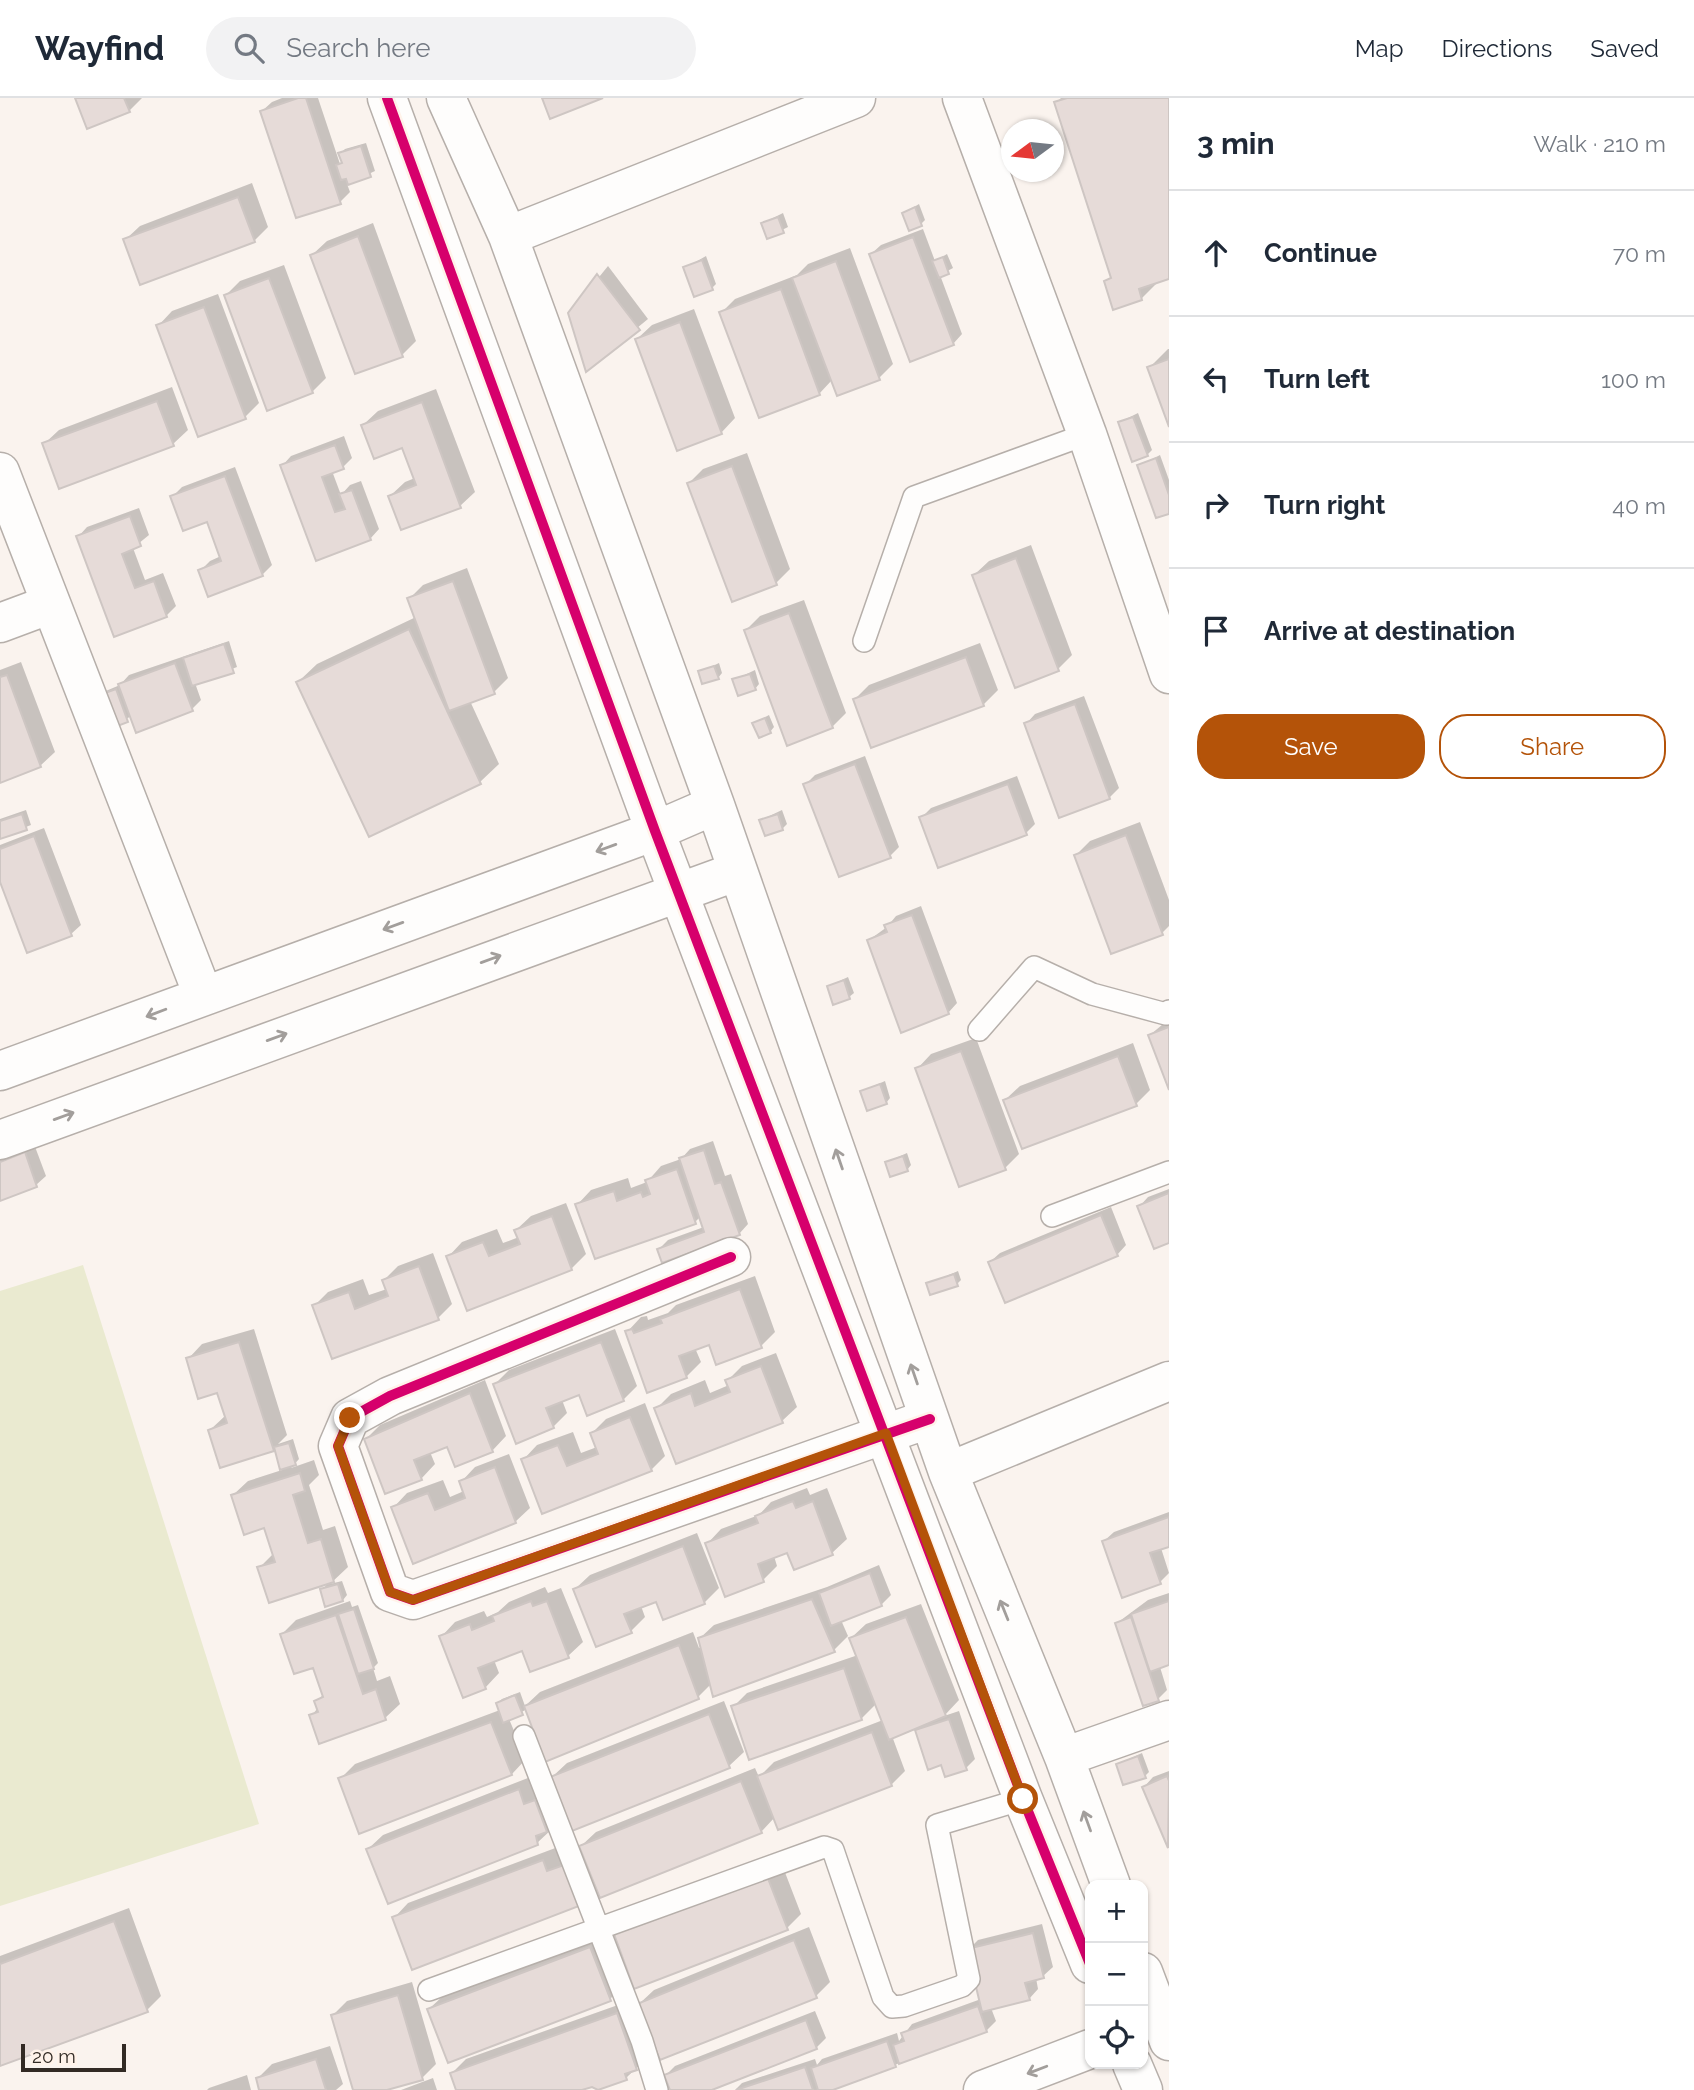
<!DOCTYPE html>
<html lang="en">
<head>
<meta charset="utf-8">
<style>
  body { margin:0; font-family:Raleway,sans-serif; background:#f2f2f3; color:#1f2937 }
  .controls { position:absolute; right:21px; bottom:21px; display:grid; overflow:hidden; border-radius:14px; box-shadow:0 2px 5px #0004 }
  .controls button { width:63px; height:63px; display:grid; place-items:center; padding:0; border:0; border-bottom:2px solid #e0e1e3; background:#fff; color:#1f2937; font:35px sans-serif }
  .compass { position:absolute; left:1001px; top:21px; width:63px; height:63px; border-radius:50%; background:#fff; box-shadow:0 2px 5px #0004; rotate:255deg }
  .scale { position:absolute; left:21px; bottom:18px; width:105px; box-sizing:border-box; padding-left:7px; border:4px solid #322a24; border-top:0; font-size:19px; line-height:24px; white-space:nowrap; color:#322a24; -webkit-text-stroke:5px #fff2e9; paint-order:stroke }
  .stop { position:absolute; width:21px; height:21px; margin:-16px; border:5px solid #b45309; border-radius:50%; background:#fff }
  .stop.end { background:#b45309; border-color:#fff; box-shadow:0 2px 7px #0008 }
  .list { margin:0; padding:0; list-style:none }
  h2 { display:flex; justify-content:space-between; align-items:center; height:91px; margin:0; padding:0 28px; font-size:30px }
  h2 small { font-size:23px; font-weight:400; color:#747a83 }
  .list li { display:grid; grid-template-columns:46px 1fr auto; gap:21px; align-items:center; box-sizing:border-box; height:126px; padding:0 28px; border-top:2px solid #e0e1e3 }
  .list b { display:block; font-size:26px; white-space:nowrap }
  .list em { font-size:23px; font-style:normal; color:#747a83 }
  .actions { display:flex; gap:14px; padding:21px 28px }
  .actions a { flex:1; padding:16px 0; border:2px solid #b45309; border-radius:28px; text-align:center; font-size:24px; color:#b45309 }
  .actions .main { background:#b45309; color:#fff }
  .icon { flex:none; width:38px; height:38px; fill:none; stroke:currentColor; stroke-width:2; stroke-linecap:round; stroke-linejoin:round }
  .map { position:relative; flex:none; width:1169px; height:1992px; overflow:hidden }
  header { display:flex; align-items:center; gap:42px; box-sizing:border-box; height:98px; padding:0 35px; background:#fff; border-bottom:2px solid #e0e1e3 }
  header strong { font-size:33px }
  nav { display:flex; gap:38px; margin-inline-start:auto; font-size:24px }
  .search { width:490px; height:63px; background:#f2f2f3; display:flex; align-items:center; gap:18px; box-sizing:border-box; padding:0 24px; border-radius:38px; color:#747a83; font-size:26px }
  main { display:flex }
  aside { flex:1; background:#fff }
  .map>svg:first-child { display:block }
  .green { fill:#eaead0 }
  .shadow { fill:#0003 }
  .building { fill:#e6dbd8; stroke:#cec6c3; stroke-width:2 }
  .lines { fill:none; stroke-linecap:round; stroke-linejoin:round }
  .lane-casing { stroke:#b6afaa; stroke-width:24 }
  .street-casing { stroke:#b6afaa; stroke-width:41 }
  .lane { stroke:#fefdfc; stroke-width:21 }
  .street { stroke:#fefdfc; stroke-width:38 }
  .cycleway-casing { stroke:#fff2e9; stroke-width:15 }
  .cycleway { stroke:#d6006c; stroke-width:10 }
  .oneway { stroke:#a29e9b }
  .route { stroke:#b45309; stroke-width:9 }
</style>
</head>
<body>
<header>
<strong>Wayfind</strong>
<div class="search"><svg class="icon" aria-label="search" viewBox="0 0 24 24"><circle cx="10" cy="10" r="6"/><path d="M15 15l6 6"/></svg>Search here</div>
<nav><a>Map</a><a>Directions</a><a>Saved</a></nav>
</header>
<main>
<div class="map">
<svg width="1169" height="1992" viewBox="0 0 1169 1992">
  <rect width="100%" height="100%" fill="#faf3ee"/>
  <!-- green -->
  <path class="green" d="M83,1167l176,559 -259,82v-615z"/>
  <!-- shadow -->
  <path class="shadow" d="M77,0h65l-13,13z
    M282,0h36l22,66 3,-4 -3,-6 5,-5 21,-6 9,28 -28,13 3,8 -10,10 -78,-91 10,-9z
    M1061,0h108v180l-10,3 -18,18 -35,-18 6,-5 -56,-173z
    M252,85l16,44 -14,14 -129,-1 15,-14z
    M919,106l6,16 -4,4 -17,-11z
    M783,115l5,14 -20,10 -5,-14z
    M373,125l43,118 -14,14 -90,-100 15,-14z
    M923,131l12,32 12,-7 6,14 -13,7 22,59 -9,10 -82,-90 10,-9z
    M850,150l43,116 -14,14 -47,2 -13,14 -98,-81 14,-14 62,-24 11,-11z
    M706,158l10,28 -4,4 -27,-20z
    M284,167l42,113 -14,14 -86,-97 14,-14z
    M608,168l40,53 -61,50 -17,-56z
    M218,196l41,109 -14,14 -87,-91 14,-15z
    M694,211l41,109 -14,15 -84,-94 15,-14z
    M1168,251h1v73l-20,-54z
    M172,289l16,43 -15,14 -113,42 -16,-42 15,-14z
    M436,291l39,103 -15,14 -70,-10 15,-14 10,-4 -12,-32 -40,-21 15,-14z
    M1138,315l14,37 -5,5 -27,-33z
    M344,338l8,22 -9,9 -11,4 9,24 9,-10 11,-4 18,48 -9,10 -53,20 -35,-93 9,-10z
    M747,355l43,116 -14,14 -87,-100 14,-14z
    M1160,357l9,25v32l-30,-46z
    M235,369l37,98 -10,10 -62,-4 10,-10 11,-5 -13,-36 -36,-23 10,-10z
    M139,410l10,27 -16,13 12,32 18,-7 13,33 -10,10 -51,19 -37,-98 9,-10z
    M1031,447l41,110 -14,14 -84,-94 15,-14z
    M467,470l41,110 -14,14 -24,9 29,63 -19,18 -110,53 -72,-153 19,-18 99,-47 -7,-18 14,-14z
    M804,502l42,113 -14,14 -86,-97 14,-14z
    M229,543l8,26 -42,16 6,17 -9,9 -60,7 -24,11 -7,-34 19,-8 9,-10z
    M980,545l18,47 -15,15 -111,41 -17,-47 14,-14z
    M21,564l34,90 -15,14 -40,15v-111z
    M719,565l3,10 -4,5 -18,-6z
    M755,572l4,14 -4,5 -21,-9z
    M1084,598l35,92 -9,9 -50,19 -34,-92 9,-10z
    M769,617l5,12 -4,5 -16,-9z
    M865,658l34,91 -9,9 -84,-72 9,-9z
    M1017,678l18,48 -9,9 -105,-15 10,-10z
    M26,712l5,15 -31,12v-18z
    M782,712l5,14 -5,5 -21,-9z
    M1140,724l29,78v26l-7,7 -86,-78 14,-14z
    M44,730l37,97 -10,9 -71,-57v-32z
    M921,808l36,97 -9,10 -79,-73 18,-13 9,-11z
    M848,879l6,16 -5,4 -20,-11z
    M1169,921v66l-19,-50z
    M976,940l43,116 -14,14 -88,-99 14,-15z
    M1133,945l17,47 -14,14 -131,-4 15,-14z
    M885,983l5,17 -4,5 -24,-12z
    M713,1043l12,35 6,-2 17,50 -9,10 -80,15 9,-9 36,-13 -3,-11 -6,6 -118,-17 14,-15 37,-12 3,10 16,-6 14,-16 20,-7 9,-10z
    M34,1046l12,32 -10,9 -36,14v-42z
    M907,1055l4,12 -4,5 -20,-8z
    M1169,1091v52l-30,-34 9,-10z
    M566,1105l20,51 -15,15 -123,-12 14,-15 35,-13 6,14 16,-6 -3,-7 15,-14z
    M1111,1109l15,38 -9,10 -127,7 10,-9z
    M433,1155l19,51 -14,14 -124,-12 14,-14 35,-13 6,16 18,-6 -3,-9 14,-14z
    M958,1173l3,9 -4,4h-29z
    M755,1178l20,56 -14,14 -51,-3 -15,5 6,14 -15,15 -59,-45 14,-15 6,-1 1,4 20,-7 8,-8z
    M254,1231l33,106 -9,9 15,-5 6,20 -8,9 23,-8 5,15 -10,10 14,45 12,-4 13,41 -18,17 12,-3 5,14 -4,5 -21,-10 7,-8 -70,-14 15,-15 -8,-27 -33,-31 15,-14 34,-11 -7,-23 -2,2 -63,-19 16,-15 -8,-25 -30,-31 14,-15z
    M615,1231l22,57 -14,14 -43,-7 -18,7 5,13 -14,14 -58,-43 14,-14z
    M776,1255l21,54 -15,14 -105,41 -20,-54 14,-14 34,-14 5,13 19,-8 -2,-4 15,-15z
    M485,1282l21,56 -14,15 -44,-6 -18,7 5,12 -14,15 -55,-40 14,-14z
    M645,1305l20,53 -14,14 -108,42 -20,-52 14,-15 36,-13 8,21 16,-6 -5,-14 14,-14z
    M509,1356l21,54 -15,14 -122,-14 14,-15 36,-13 7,17 14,-6 -3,-9 14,-15z
    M807,1390l3,7 17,-7 20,51 -15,14 -44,-3 -14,6 3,10 -14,14 -56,-36 14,-15 38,-14 12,-13z
    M1169,1414v33l-8,3 8,25 -9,9 -56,-41 10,-9z
    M697,1435l22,55 -15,15 -47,-3 -16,6 4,11 -14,14 -56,-42 15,-14z
    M879,1467l12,30 -10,10 -40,15 7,16 -14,14 -123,34 -13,13 -171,12 -18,10 17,40 -14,15 -152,58 -20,-53 15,-15 145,-54 -2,-7 4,-4 18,-7 5,14 15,-14 153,-60 6,16 3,-1 -3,-8 15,-14 113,-38z
    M545,1489l3,6 13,-5 22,54 -15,14 -37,14 -8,-21 -29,11 5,13 -14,15 -44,-51 14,-15 29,-11 3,6 11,-5 11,-10z
    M1169,1495v70l-9,4 7,23 -9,9 -41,-76 31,-23z
    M350,1503l2,6 6,-2 20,58 -5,5 4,13 13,-5 10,28 -15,14 -74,-2 7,-8 -2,-6 8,-8 -10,-29 -32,-31 14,-14z
    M921,1506l38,96 -15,16 15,-5 16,48 -9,9 -24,-5 -25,-32 8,-8 -33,13 13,35 -14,14 -116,32 -14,15 -180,14 15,-14 159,-64 4,9 15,-15 109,-42 -6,-17 -16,16 -128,-12 14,-14 111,-38 -7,-17 15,-14z
    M724,1603l20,51 -15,14 -156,62 -21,-51 15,-14z
    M1142,1655l7,19 -4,4 -27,-12z
    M1169,1673v75l-25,-59 9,-10z
    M533,1678l19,53 -15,14 -169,6 15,-14z
    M558,1749l34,44 -198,27 14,-15z
    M781,1764l20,52 -14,14 -152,58z
    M129,1810l32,88 -14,14 -147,55v-109z
    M1042,1826l11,43 -10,9 -7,2 2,11 -9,10 -38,9 5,13 -10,10 -159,59h-92l7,-7 73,-24 2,6 5,-6 75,-26 2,8 13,-17 69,-25 -12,-50 9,-9z
    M809,1829l21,55 -14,14 -177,8 15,-14z
    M604,1836l20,51 -14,14 -181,10 15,-14z
    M412,1884l24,82 -14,14 -41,12h-26l-22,-75 14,-14z
    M632,1902l19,54 -25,24 -31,11 -2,-5 -16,6h-119l-6,-17 14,-14z
    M815,1913l11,27 -10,10 -109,42h-36l-5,-15 9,-9z
    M330,1948l13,38 -7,6h-75l-3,-12 14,-14z
    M247,1977l4,15h-44l2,-2z
    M433,1980l4,12h-36z"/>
  <!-- building -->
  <path class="building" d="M75,0h49l6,14 -43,17z
    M298,0h8l35,106 -45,14 -36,-107z
    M542,0h61l-53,21z
    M1067,0h102v181l-30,10 3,11 -29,10 -9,-29 7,-3 -57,-176z
    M361,48l10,31 -23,8 -2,-6 -5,1 -5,-15 6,-2 -4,-10z
    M238,99l17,45 -115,43 -17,-46z
    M915,109l7,19 -13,5 -7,-18z
    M778,119l6,16 -17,6 -6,-16z
    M358,138l45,121 -48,17 -45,-119z
    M913,139l41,108 -44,17 -41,-108z
    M943,159l6,17 -10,4 -7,-17z
    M702,162l11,30 -19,7 -11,-30z
    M836,163l44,119 -43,16 -45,-118z
    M597,176l43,56 -54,42 -18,-59z
    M269,180l44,115 -46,18 -43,-116z
    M781,191l39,106 -61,23 -40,-106z
    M204,209l42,112 -48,18 -42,-112z
    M680,224l42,112 -45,17 -42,-112z
    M1169,261v68l-22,-60z
    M157,303l17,45 -115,43 -17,-46z
    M422,304l39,106 -60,22 -13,-34 28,-11 -14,-37 -28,11 -13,-34z
    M1133,319l15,39 -16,6 -14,-40z
    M335,347l9,24 -22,8 13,35 10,-3 -6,-15 13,-4 19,50 -55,21 -36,-96z
    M1156,360l13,37v19l-13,4 -19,-53z
    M732,368l45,119 -45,17 -45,-119z
    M225,378l38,100 -55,21 -10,-27 23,-9 -14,-39 -24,9 -13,-35z
    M130,418l11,30 -19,8 13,34 19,-7 13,36 -53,20 -38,-101z
    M1016,460l43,113 -44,17 -43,-113z
    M453,483l42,113 -46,17 -42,-113z
    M789,515l44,115 -46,18 -43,-116z
    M409,531l72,155 -112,53 -73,-155z
    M224,546l10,29 -42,13 -9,-28z
    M966,559l18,49 -113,42 -18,-49z
    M175,565l18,48 -57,22 -18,-49z
    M714,568l5,13 -17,5 -4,-13z
    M750,576l6,16 -18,6 -6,-17z
    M7,577l34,92 -41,16v-106z
    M116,591l12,33 -21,8 -13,-33z
    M1075,606l35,95 -51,19 -35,-95z
    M765,620l6,15 -12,5 -7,-15z
    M855,666l36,94 -52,19 -36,-93z
    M1008,686l19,51 -89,33 -19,-51z
    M22,716l5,16 -27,9v-18z
    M778,716l5,16 -18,6 -6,-16z
    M1126,737l37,100 -52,19 -37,-99z
    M34,738l38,100 -45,17 -27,-71v-33z
    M912,817l37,99 -48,19 -34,-93 20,-8 -3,-7z
    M844,882l6,19 -17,6 -6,-19z
    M1169,929v63l-21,-55z
    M961,953l45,119 -47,17 -44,-119z
    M1118,958l19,50 -115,43 -19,-49z
    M880,986l7,20 -20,7 -7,-20z
    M704,1052l11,34 6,-2 19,53 -78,28 -5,-14 47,-17 -25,-74z
    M25,1054l12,35 -37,14v-39z
    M903,1058l5,15 -18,6 -5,-15z
    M677,1071l19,55 -101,35 -20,-55 39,-13 3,10 24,-9 2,5 7,-3 -5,-14z
    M1169,1095v50l-15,6 -17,-43z
    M1101,1117l17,41 -113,47 -17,-41z
    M552,1118l20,54 -105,41 -21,-55 37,-14 6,14 31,-12 -6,-14z
    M419,1168l20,54 -107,39 -20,-54 37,-13 6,17 33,-13 -6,-16z
    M954,1176l4,12 -28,9 -4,-12z
    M740,1191l22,59 -46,17 -7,-20 -30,11 8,22 -40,15 -22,-62 7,-2 2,4 28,-10 -2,-4z
    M239,1244l35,109 -54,17 -12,-38 19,-7 -10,-30 -19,6 -12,-41z
    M601,1244l23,59 -37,15 -8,-21 -33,13 8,20 -38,16 -23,-60z
    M761,1268l22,57 -107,41 -22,-56 37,-15 4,13 35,-14 -5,-12z
    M470,1295l23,59 -38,15 -8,-20 -33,13 8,20 -37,14 -21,-55z
    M630,1319l22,54 -110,43 -21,-55 37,-14 9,21 31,-12 -8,-21z
    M289,1345l7,22 -16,5 -6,-23z
    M495,1369l21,56 -103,41 -22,-57 37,-14 7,17 30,-12 -6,-17z
    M300,1375l5,18 -12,4 15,48 13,-4 13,43 -65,21 -12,-36 18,-5 -11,-34 -20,7 -13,-40z
    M793,1403l3,7 17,-7 20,54 -39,15 -7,-17 -29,11 6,18 -39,15 -20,-54 53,-20 -3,-7z
    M1169,1419v30l-19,6 11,31 -39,14 -20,-57z
    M683,1448l22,58 -42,16 -7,-18 -32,12 8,19 -36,14 -23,-58z
    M870,1475l12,33 -51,20 -12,-33z
    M338,1486l5,17 -18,6 -5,-18z
    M812,1501l23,53 -122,45 -15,-59z
    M531,1503l2,5 14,-5 22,57 -39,14 -8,-21 -44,17 8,21 -23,9 -24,-62 31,-12 2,6 22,-9 -2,-5z
    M1169,1503v64l-19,7 -19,-58z
    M354,1511l20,60 -16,5 -20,-60z
    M336,1517l27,79 13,-5 10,31 -67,24 -10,-29 9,-3 -4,-11 9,-4 -10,-29 -19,6 -14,-40z
    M906,1519l40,99 -57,24 -40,-102z
    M1131,1519l28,84 -16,5 -28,-83z
    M679,1547l20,54 -154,63 -21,-56z
    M844,1570l18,52 -113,40 -18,-54z
    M515,1597l8,20 -20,8 -7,-20z
    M709,1616l21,54 -158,63 -22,-54z
    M949,1621l18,51 -22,7 -4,-12 -13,5 -13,-40z
    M491,1624l21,53 -153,59 -21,-56z
    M872,1634l20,54 -114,44 -21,-54z
    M1138,1658l8,22 -23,7 -7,-21z
    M1167,1678l2,5 -1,67 -26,-61z
    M741,1683l21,52 -162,65 -21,-52z
    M519,1691l5,15 11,-4 12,32 -11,4 2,9 -150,59 -22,-55z
    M543,1762l4,11 17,-6 15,41 -167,64 -20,-53z
    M767,1778l21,54 -154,59 -20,-55z
    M114,1823l34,91 -148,54v-102z
    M1033,1835l11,45 -19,5 5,17 -48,12 -15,-63z
    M794,1842l23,58 -157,62 -23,-56z
    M590,1849l21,54 -163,62 -21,-54z
    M398,1897l25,85 -36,10h-34l-22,-75z
    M978,1908l9,26 -88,32 -6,-19 11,-4 -3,-8z
    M617,1915l20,57 -12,4 2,6 -29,10 -6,-3 -10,3h-126l-6,-17z
    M806,1922l11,29 -105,41h-42l-6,-15z
    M887,1943l9,26 -63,23h-15l-7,-22z
    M316,1961l10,31h-67l-3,-12z
    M805,1969l8,23h-77z"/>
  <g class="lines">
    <defs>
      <path id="lane" d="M864,543l50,-144 173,-63
        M979,932l55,-63 58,27 74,20 3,-3
        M1052,1118l117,-44
        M524,1638l118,305 15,49
        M429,1892l395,-143 9,3 50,147 9,10 12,-1 58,-20 7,-7 -32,-154 86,-26"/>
      <path id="street" d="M387,0l268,733 368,968 67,165
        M446,0l62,138 207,569 233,667 116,285 47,128
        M962,0l125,336 82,240
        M508,138l348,-138
        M0,374l203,523
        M0,525l51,-19
        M0,973l655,-240 60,-26
        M0,1042l738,-269
        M731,1159l-341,139 -40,22 -12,28 52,146 23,8 498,-175
        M948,1374l221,-91
        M1064,1659l105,-37
        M1143,1874l26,69
        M1132,1966l11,26
        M983,1992l107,-41"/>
    </defs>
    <!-- lane casing -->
    <use href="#lane" class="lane-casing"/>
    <!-- street casing -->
    <use href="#street" class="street-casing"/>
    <!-- lane -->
    <use href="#lane" class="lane"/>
    <!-- street -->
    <use href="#street" class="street"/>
    <defs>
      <path id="cycleway" d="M387,0l268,733 368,968 67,165
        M731,1159l-341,139 -40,22 -12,28 52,146 23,8 517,-181"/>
    </defs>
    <!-- cycleway casing -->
    <use href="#cycleway" class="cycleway-casing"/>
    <!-- cycleway -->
    <use href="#cycleway" class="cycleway"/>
  </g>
  <!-- one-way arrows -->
  <defs><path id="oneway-shaft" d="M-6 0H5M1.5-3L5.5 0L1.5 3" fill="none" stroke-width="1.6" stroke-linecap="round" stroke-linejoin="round" transform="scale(1.75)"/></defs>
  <g class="oneway">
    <use href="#oneway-shaft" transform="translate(606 750) rotate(160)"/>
    <use href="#oneway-shaft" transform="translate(393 828) rotate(160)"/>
    <use href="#oneway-shaft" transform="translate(491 861) rotate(-20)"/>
    <use href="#oneway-shaft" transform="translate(156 915) rotate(159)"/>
    <use href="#oneway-shaft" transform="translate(277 939) rotate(-20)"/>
    <use href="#oneway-shaft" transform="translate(64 1018) rotate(-20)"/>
    <use href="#oneway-shaft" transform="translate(839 1061) rotate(-109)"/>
    <use href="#oneway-shaft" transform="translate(914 1276) rotate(-109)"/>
    <use href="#oneway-shaft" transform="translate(1004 1512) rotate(-112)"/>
    <use href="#oneway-shaft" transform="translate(1087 1723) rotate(-110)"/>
    <use href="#oneway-shaft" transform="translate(1037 1972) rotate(159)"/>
  </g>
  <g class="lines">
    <!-- route -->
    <path class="route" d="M350,1320l-12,28 52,146 23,8 473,-167 137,366"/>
  </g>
</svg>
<div class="controls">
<button>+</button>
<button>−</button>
<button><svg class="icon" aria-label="locate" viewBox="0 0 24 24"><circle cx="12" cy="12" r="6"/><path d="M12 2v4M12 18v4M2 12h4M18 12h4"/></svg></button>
</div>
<svg class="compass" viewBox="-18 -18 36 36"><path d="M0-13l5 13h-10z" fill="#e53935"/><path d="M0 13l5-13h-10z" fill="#747a83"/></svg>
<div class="scale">20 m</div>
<div class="stop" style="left:1023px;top:1701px"></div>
<div class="stop end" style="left:350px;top:1320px"></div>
</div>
<aside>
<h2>3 min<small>Walk · 210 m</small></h2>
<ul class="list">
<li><svg class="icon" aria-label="ahead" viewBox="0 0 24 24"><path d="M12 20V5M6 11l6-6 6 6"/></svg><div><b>Continue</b></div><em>70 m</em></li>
<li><svg class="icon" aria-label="left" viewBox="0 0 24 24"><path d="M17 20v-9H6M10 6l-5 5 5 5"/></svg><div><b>Turn left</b></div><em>100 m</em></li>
<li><svg class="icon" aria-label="right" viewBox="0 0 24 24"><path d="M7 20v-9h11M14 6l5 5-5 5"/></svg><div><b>Turn right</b></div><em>40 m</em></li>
<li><svg class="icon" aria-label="arrive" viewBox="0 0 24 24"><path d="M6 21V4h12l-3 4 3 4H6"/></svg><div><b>Arrive at destination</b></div></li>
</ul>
<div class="actions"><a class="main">Save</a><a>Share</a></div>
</aside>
</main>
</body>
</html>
